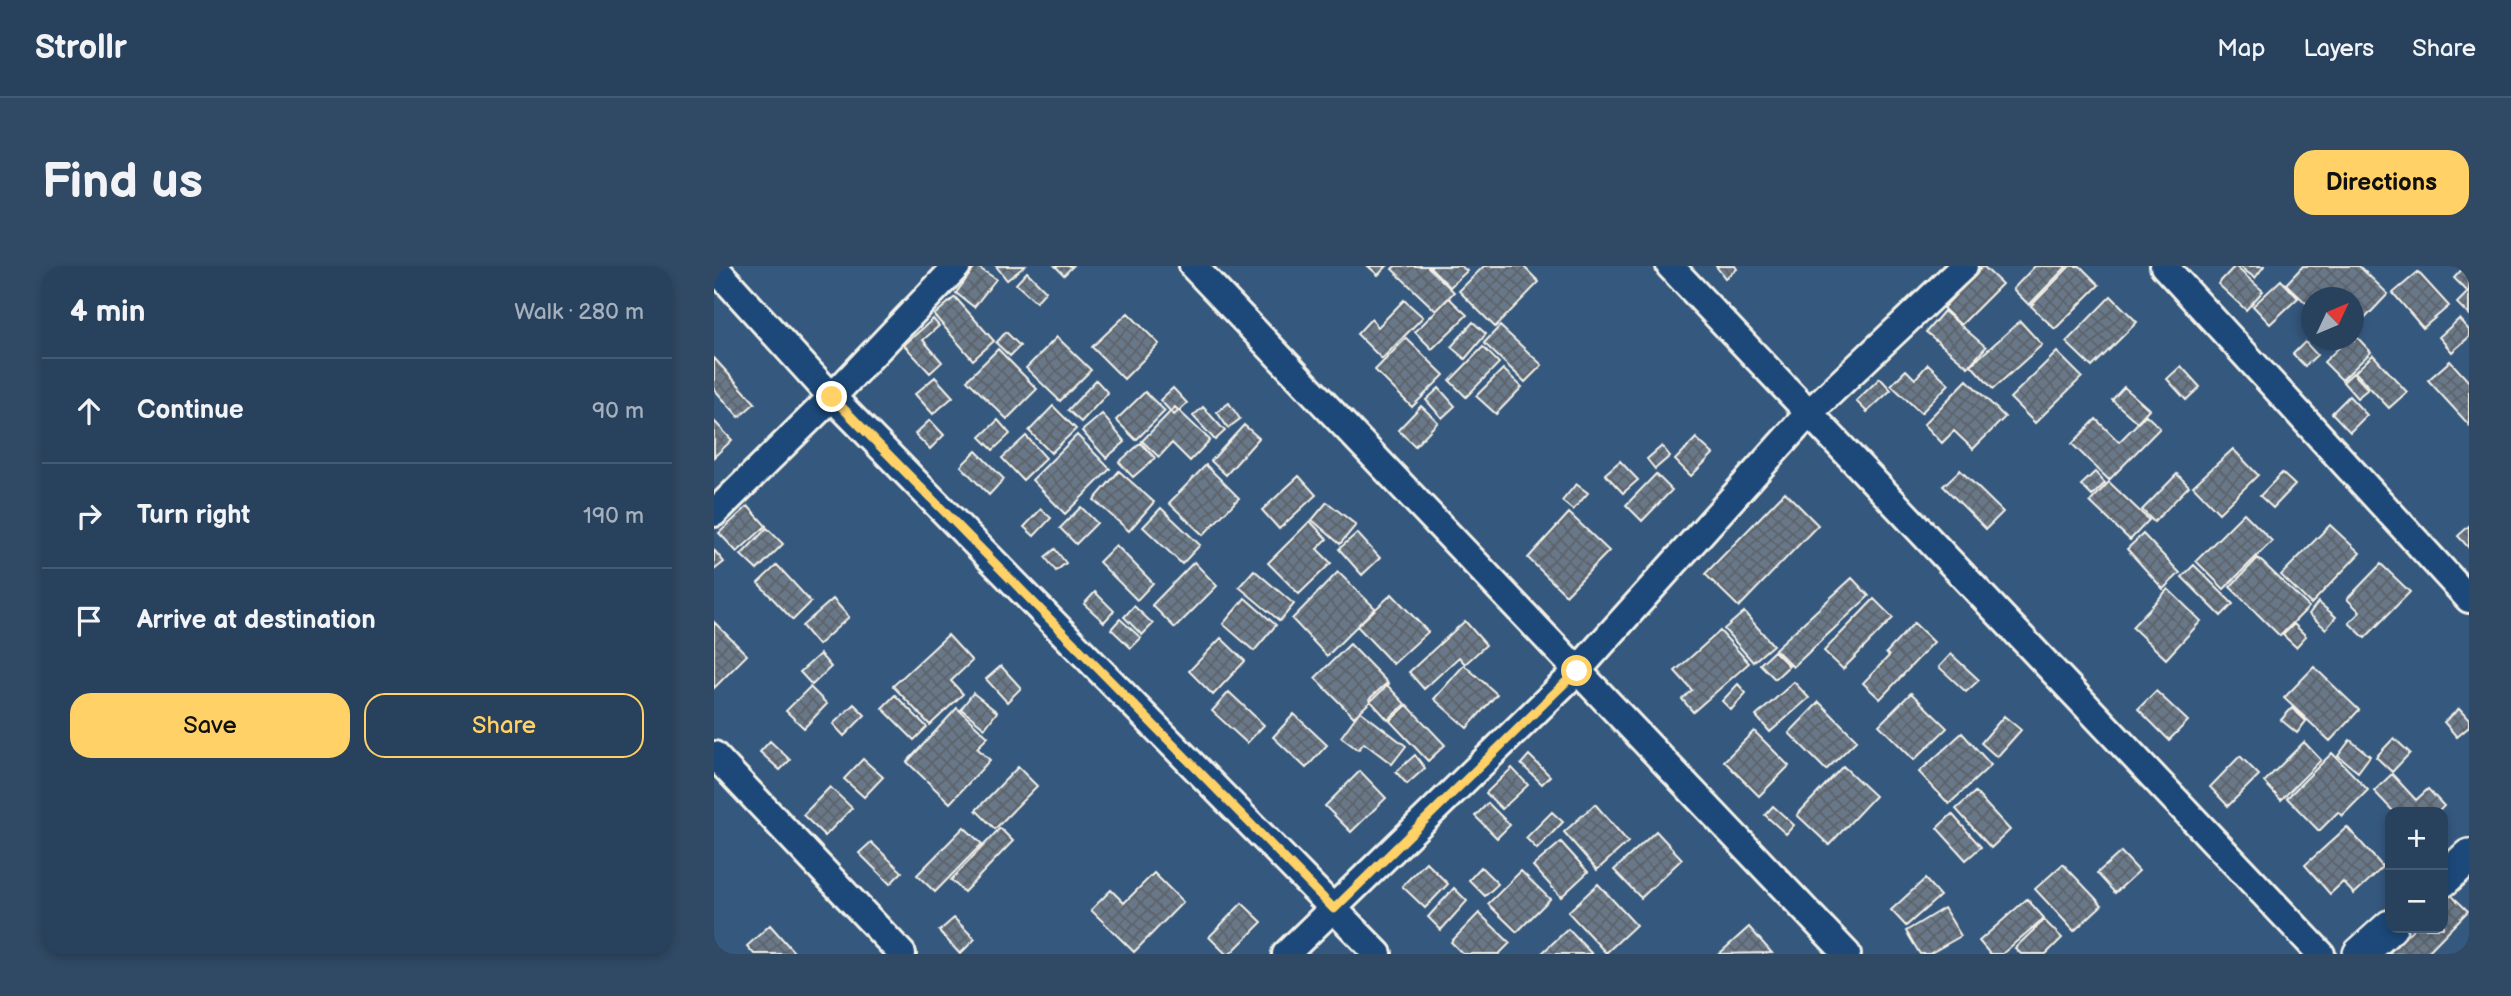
<!DOCTYPE html>
<html lang="en">
<head>
<meta charset="utf-8">
<style>
  body { margin:0; font-family:"Balsamiq Sans",sans-serif; background:#304964; color:#f1f3f6 }
  .controls { position:absolute; right:21px; bottom:21px; display:grid; overflow:hidden; border-radius:14px; box-shadow:0 4px 10px #0003 }
  .controls button { width:63px; height:63px; display:grid; place-items:center; padding:0; border:0; border-bottom:2px solid #445b73; background:#28425e; color:#f1f3f6; font:35px sans-serif }
  .compass { position:absolute; left:1587px; top:21px; width:63px; height:63px; border-radius:50%; background:#28425e; box-shadow:0 4px 10px #0003; rotate:46deg }
  .stop { position:absolute; width:21px; height:21px; margin:-16px; border:5px solid #ffd166; border-radius:50%; background:#fff }
  .stop.end { background:#ffd166; border-color:#fff; box-shadow:0 2px 7px #0008 }
  .list { margin:0; padding:0; list-style:none }
  h2 { display:flex; justify-content:space-between; align-items:center; height:91px; margin:0; padding:0 28px; font-size:30px }
  h2 small { font-size:23px; font-weight:400; color:#a5b0bc }
  .list li { display:grid; grid-template-columns:46px 1fr auto; gap:21px; align-items:center; box-sizing:border-box; height:105px; padding:0 28px; border-top:2px solid #445b73 }
  .list b { display:block; font-size:26px; white-space:nowrap }
  .list em { font-size:23px; font-style:normal; color:#a5b0bc }
  .actions { display:flex; gap:14px; padding:21px 28px }
  .actions a { flex:1; padding:16px 0; border:2px solid #ffd166; border-radius:21px; text-align:center; font-size:24px; color:#ffd166 }
  .actions .main { background:#ffd166; color:#111 }
  .icon { flex:none; width:38px; height:38px; fill:none; stroke:currentColor; stroke-width:2; stroke-linecap:round; stroke-linejoin:round }
  .map { position:relative; flex:none; width:1755px; height:688px; overflow:hidden; border-radius:21px }
  header { display:flex; align-items:center; gap:42px; box-sizing:border-box; height:98px; padding:0 35px; background:#28425e; border-bottom:2px solid #445b73 }
  header strong { font-size:33px }
  nav { display:flex; gap:38px; margin-inline-start:auto; font-size:24px }
  .intro { display:flex; align-items:center; justify-content:space-between; box-sizing:border-box; height:168px; padding:0 42px }
  h1 { margin:0; font-size:49px }
  .button { padding:18px 32px; border-radius:21px; background:#ffd166; color:#111; font-size:24px; font-weight:700 }
  main { display:flex; gap:42px; padding:0 42px }
  aside { flex:1; background:#28425e; border-radius:21px; box-shadow:0 4px 10px #0003 }
  .map>svg:first-child { display:block }
  .building { fill:url(#building-cross-hatch); stroke:#f4f1e8; stroke-width:2 }
  .lines { fill:none; stroke-linecap:round; stroke-linejoin:round }
  .minor-casing { stroke:#f4f1e8; stroke-width:32 }
  .tertiary-casing { stroke:#f4f1e8; stroke-width:38 }
  .minor { stroke:#1f4a7a; stroke-width:26 }
  .tertiary { stroke:#1f4a7a; stroke-width:33 }
  .route { stroke:#ffd166; stroke-width:9 }
</style>
</head>
<body>
<header>
<strong>Strollr</strong>
<nav><a>Map</a><a>Layers</a><a>Share</a></nav>
</header>
<div class="intro"><h1>Find us</h1><a class="button">Directions</a></div>
<main>
<aside>
<h2>4 min<small>Walk · 280 m</small></h2>
<ul class="list">
<li><svg class="icon" aria-label="ahead" viewBox="0 0 24 24"><path d="M12 20V5M6 11l6-6 6 6"/></svg><div><b>Continue</b></div><em>90 m</em></li>
<li><svg class="icon" aria-label="right" viewBox="0 0 24 24"><path d="M7 20v-9h11M14 6l5 5-5 5"/></svg><div><b>Turn right</b></div><em>190 m</em></li>
<li><svg class="icon" aria-label="arrive" viewBox="0 0 24 24"><path d="M6 21V4h12l-3 4 3 4H6"/></svg><div><b>Arrive at destination</b></div></li>
</ul>
<div class="actions"><a class="main">Save</a><a>Share</a></div>
</aside>
<div class="map">
<svg width="1755" height="688" viewBox="0 0 1755 688">
  <defs>
    <pattern id="building-cross-hatch" width="8" height="8" patternUnits="userSpaceOnUse" patternTransform="scale(1.75)"><rect width="8" height="8" fill="#697888"/><path d="M0 0l8 8M0 8l8-8" fill="none" stroke="#5b626a"/></pattern>
  </defs>
  <rect width="100%" height="100%" fill="#35587e"/>
  <filter id="ink" filterUnits="userSpaceOnUse"><feTurbulence type="fractalNoise" baseFrequency=".0143" numOctaves="2"/><feDisplacementMap in="SourceGraphic" scale="14" xChannelSelector="R" yChannelSelector="G"/><feConvolveMatrix kernelMatrix="1 2 1 2 8 2 1 2 1" color-interpolation-filters="sRGB"/></filter>
  <g filter="url(#ink)">
    <!-- building -->
    <path class="building" d="M262,0l20,13 -22,28 -18,-14z
      M282,0h29l-18,14z
      M341,0h18l-9,9z
      M654,0h19l-9,9z
      M681,0h32l27,26 -18,19 -44,-42z
      M715,0h32l6,5 -17,16z
      M770,0h39l16,16 -44,45 -36,-36z
      M1002,0h19l2,3 -12,9z
      M1269,0l19,18 -41,41 -18,-17z
      M1321,0h32l-38,39 -16,-16z
      M1356,0h10l19,19 -44,44 -24,-23z
      M1521,0l28,25 -17,19 -28,-26z
      M1525,0h25l-9,12z
      M1589,0h56l29,28 -34,36v-32h-42v11l-26,-25z
      M1751,0h4v49l-12,-12 11,-11 -14,-14z
      M313,6l19,19 -10,11 -20,-18z
      M1704,6l31,34 -26,22 -30,-35z
      M1567,14l17,18 -28,26 -17,-18z
      M1397,30l26,26 -45,45 -26,-25z
      M241,31l39,44 -21,19 -39,-45z
      M735,32l18,17 -35,34 -17,-17z
      M690,34l19,17 -41,42 -25,-25 14,-15 7,8z
      M1230,45l42,36 -18,20 -42,-35z
      M414,47l31,31 -35,35 -32,-32z
      M219,53l6,7 -16,14 19,22 -12,11 -26,-28z
      M1745,53l10,11v7l-17,15 -13,-15z
      M1306,55l22,24 -49,44 -22,-24z
      M759,56l13,12 -21,25 -14,-12z
      M786,60l42,39 -17,17 -41,-39z
      M292,66l14,14 -10,10 -14,-13z
      M1640,68l17,18 -29,28 -18,-18 23,-22h7z
      M343,71l34,33 -31,31 -34,-33z
      M692,72l38,37 -32,32 -37,-37z
      M1591,76l12,13 -12,11 -12,-12z
      M769,81l16,16 -33,34 -16,-16z
      M284,83l39,40 -30,30 -40,-39z
      M1343,86l25,25 -47,46 -25,-25z
      M1659,89l34,37 -18,16 -34,-36z
      M0,92l41,45 -16,14 -25,-28z
      M1736,95l19,21v43l-41,-45z
      M1214,98l21,20 -28,29 -30,-28 15,-15 9,9z
      M1467,100l19,21 -14,13 -19,-21z
      M789,103l19,18 -26,27 -20,-18z
      M1639,107l15,16 -11,9 -14,-16z
      M221,111l18,20 -20,17 -18,-20z
      M1166,112l11,12 -24,22 -11,-11z
      M382,114l12,13 -27,29 -13,-12z
      M1253,114l38,37 -32,32 -19,-18 -12,12 -18,-19z
      M1410,121l25,22 -12,13 -25,-22z
      M459,122l14,15 -13,12 -14,-15z
      M725,122l16,18 -13,12 -16,-18z
      M431,126l20,19 -29,29 -20,-20z
      M1635,130l18,19 -17,17 -18,-19z
      M515,137l11,16 -12,9 -11,-16z
      M339,140l23,23 -25,24 -22,-22z
      M707,140l17,16 -23,24 -17,-16z
      M461,141l35,33 -20,21 -18,-18 -13,14 -17,-16z
      M489,141l22,24 -10,9 -22,-24z
      M388,148l23,28 -19,16 -24,-27z
      M1432,149l14,13 -51,52 -37,-36 24,-25 23,23z
      M216,154l14,15 -14,14 -15,-15z
      M284,154l12,14 -17,16 -13,-13z
      M0,155l18,19 -18,17z
      M530,159l15,13 -33,37 -15,-14z
      M363,169l33,34 -45,45 -33,-34z
      M312,170l20,22 -23,22 -21,-22z
      M982,172l17,16 -22,22 -16,-16z
      M427,177l14,15 -22,19 -14,-15z
      M948,180l8,10 -15,13 -8,-10z
      M1519,183l25,26 -39,38 -26,-27z
      M262,185l28,28 -15,16 -28,-29z
      M906,195l18,19 -15,13 -18,-19z
      M492,199l33,33 -36,37 -34,-32z
      M1246,204l43,42 -17,17 -43,-43z
      M405,205l35,31 -25,29 -35,-31z
      M1381,206l10,11 -13,13 -11,-11z
      M1568,207l13,12 -22,23 -13,-12z
      M942,208l16,16 -30,31 -16,-16z
      M1463,208l12,12 -35,36 -12,-12z
      M585,210l17,19 -37,34 -17,-19z
      M1395,216l40,38 -19,20 -40,-38z
      M862,218l12,9 -15,17 -11,-9z
      M1071,226l33,33 -79,82 -34,-33z
      M613,236l29,23 -16,19 -28,-24z
      M34,240l18,20 -29,26 -18,-19z
      M367,241l16,16 -21,21 -16,-16z
      M447,242l39,37 -18,19 -39,-37z
      M327,243l10,9 -17,18 -10,-9z
      M855,247l40,38 -43,44 -38,-37z
      M1530,247l28,28 -48,48 -28,-28z
      M596,255l17,18 -10,10 14,14 -32,31 -31,-31z
      M1616,259l30,28 -49,51 -30,-29z
      M1755,260v22l-11,-12z
      M53,262l16,16 -26,26 -16,-15z
      M643,267l23,25 -18,17 -23,-26z
      M1429,268l37,39 -17,16 -36,-40z
      M402,279l37,38 -16,17 -38,-38z
      M341,283l11,14 -10,8 -11,-14z
      M0,284l10,12 -10,8z
      M1544,292l51,49 -29,29 -50,-49z
      M480,296l23,24 -42,42 -23,-23z
      M1667,298l29,28 -45,46 -16,-15 11,-11 -13,-13z
      M63,299l34,37 -18,18 -35,-37z
      M1480,299l39,39 -12,12 -39,-39z
      M540,304l40,34 -14,17 -41,-34z
      M624,306l37,36 -48,48 -35,-37z
      M1138,312l17,18 -76,71 -18,-18z
      M1454,323l33,32 -35,38 -34,-32z
      M381,326l19,19 -10,11 -20,-18z
      M678,328l36,38 -35,32 -36,-38z
      M531,332l31,27 -22,26 -31,-27z
      M119,333l16,18 -31,28 -16,-19z
      M1160,333l19,19 -50,51 -19,-18z
      M1604,336l18,15 -10,12 -17,-15z
      M420,340l19,18 -11,11 -18,-18z
      M1030,346l29,33 -20,17 -29,-33z
      M406,353l21,19 -10,10 -20,-19z
      M751,355l21,24 -21,19 -6,-7 -35,32 -15,-17z
      M0,356l33,33 -33,33z
      M1200,357l20,19 -54,57 -17,-16 26,-27 -3,-3z
      M1580,358l12,12 -10,11 -13,-12z
      M1006,365l29,32 -56,49 -11,-13 10,-9 -17,-19z
      M234,369l24,26 -21,20 12,13 -33,31 -37,-39z
      M507,372l24,23 -32,34 -24,-24z
      M636,378l39,40 -35,33 -39,-39z
      M1060,385l15,15 -14,13 -15,-15z
      M106,388l11,13 -19,18 -12,-13z
      M1237,388l28,26 -13,12 -27,-25z
      M750,399l33,29 -30,34 -33,-29z
      M287,400l20,22 -14,14 -21,-23z
      M1600,401l45,43 -29,31 -46,-43z
      M1080,416l15,16 -39,34 -14,-16z
      M672,418l19,20 -17,16 -19,-21z
      M1024,418l8,9 -15,17 -9,-9z
      M96,421l17,17 -23,24 -18,-17z
      M1442,425l32,30 -19,19 -31,-31z
      M515,426l35,33 -17,18 -35,-32z
      M259,427l24,19 -12,16 -24,-19z
      M1197,427l36,35 -33,32 -35,-35z
      M181,429l32,32 -13,13 -32,-32z
      M1105,436l38,38 -31,30 -37,-37z
      M140,438l11,11 -21,21 -11,-12z
      M693,439l38,40 -17,16 -38,-40z
      M243,442l31,29 -11,11 13,12 -40,43 -43,-41z
      M1578,442l14,13 -9,12 -16,-13z
      M1745,443l10,11v7l-12,10 -13,-15z
      M646,445l46,35 -14,18 -28,-21 -6,7 -17,-13z
      M580,448l33,31 -21,23 -33,-31z
      M1290,450l17,14 -24,27 -16,-14z
      M1040,465l35,35 -30,30 -35,-35z
      M1248,467l29,32 -42,39 -30,-32z
      M1680,472l16,15 -18,19 -16,-15z
      M1636,474l20,16 -12,16 -20,-16z
      M56,475l20,19 -10,10 -20,-18z
      M1590,476l17,18 -40,40 -17,-18z
      M1618,487l36,37 -26,26 -4,-4 -19,19 -32,-33z
      M701,489l10,13 -18,16 -11,-12z
      M815,489l21,21 -8,8 -21,-20z
      M1526,490l19,19 -31,31 -18,-19z
      M149,493l20,18 -19,20 -20,-18z
      M1129,500l32,30 -46,49 -32,-30z
      M304,501l19,19 -42,43 -19,-19z
      M798,502l16,17 -26,24 -16,-16z
      M646,505l26,27 -35,34 -26,-26z
      M1678,508l24,26 12,-11 16,17 -6,6h-44l-20,-21z
      M116,521l22,21 -27,28 -22,-21z
      M1261,526l35,38 -19,18 -35,-39z
      M774,537l22,22 -13,13 -22,-22z
      M881,538l33,38 -31,28 -33,-38z
      M1059,540l21,19 -8,9 -21,-19z
      M838,546l11,10 -26,27 -11,-11z
      M1238,548l29,33 -15,13 -29,-32z
      M250,561l18,17 -47,48 -18,-17z
      M1633,561l36,40 -29,27 -11,-12 -13,12 -25,-29z
      M286,562l13,13 -49,51 -13,-12z
      M942,565l26,28 -41,39 -27,-28z
      M157,576l31,30 -12,12 -31,-31z
      M847,576l27,30 -27,25 -28,-31z
      M1407,586l18,19 -24,22 -18,-20z
      M712,596l22,22 -23,24 -23,-22z
      M1349,598l39,41 -28,26 -39,-42z
      M767,601l17,17 -13,12 -16,-16z
      M807,605l29,28 -33,33 -29,-28z
      M440,607l29,29 -49,50 -43,-42 20,-20 13,13z
      M1211,613l15,17 -34,30 -15,-16z
      M884,618l38,41 -30,28 -38,-41z
      M740,622l13,13 -26,29 -13,-13z
      M1734,626l20,19 -42,43h-38l26,-26h29v-31z
      M1313,633l17,19 -42,36h-12l-11,-13z
      M528,637l20,19 -32,32h-4l-17,-17z
      M1230,642l17,28 -32,18h-9l-14,-23z
      M765,647l31,30 -11,11h-36l-12,-12z
      M240,652l21,21 -15,15 -21,-23z
      M1330,654l18,18 -16,16h-25l-6,-6z
      M56,659l24,27 -3,2h-37l-7,-8z
      M1035,661l23,26 -53,1z
      M854,663l24,25h-51z"/>
    <g class="lines">
      <defs>
        <path id="minor" d="M479,0l654,688
          M956,0l651,688
          M1450,0l305,333
          M0,1l118,130 546,557
          M0,247l118,-116 125,-131
          M0,489l188,199
          M572,688l291,-283 231,-257 156,-148"/>
        <path id="tertiary" d="M1729,614l26,-24
          M1646,688l30,-27"/>
      </defs>
      <!-- minor casing -->
      <use href="#minor" class="minor-casing"/>
      <!-- tertiary casing -->
      <use href="#tertiary" class="tertiary-casing"/>
      <!-- minor -->
      <use href="#minor" class="minor"/>
      <!-- tertiary -->
      <use href="#tertiary" class="tertiary"/>
    </g>
  </g>
  <g class="lines" filter="url(#ink)">
    <!-- route -->
    <path class="route" d="M118,131l502,512 243,-238"/>
  </g>
</svg>
<div class="controls">
<button>+</button>
<button>−</button>
</div>
<svg class="compass" viewBox="-18 -18 36 36"><path d="M0-13l5 13h-10z" fill="#e53935"/><path d="M0 13l5-13h-10z" fill="#a5b0bc"/></svg>
<div class="stop" style="left:863px;top:405px"></div>
<div class="stop end" style="left:118px;top:131px"></div>
</div>
</main>
</body>
</html>
